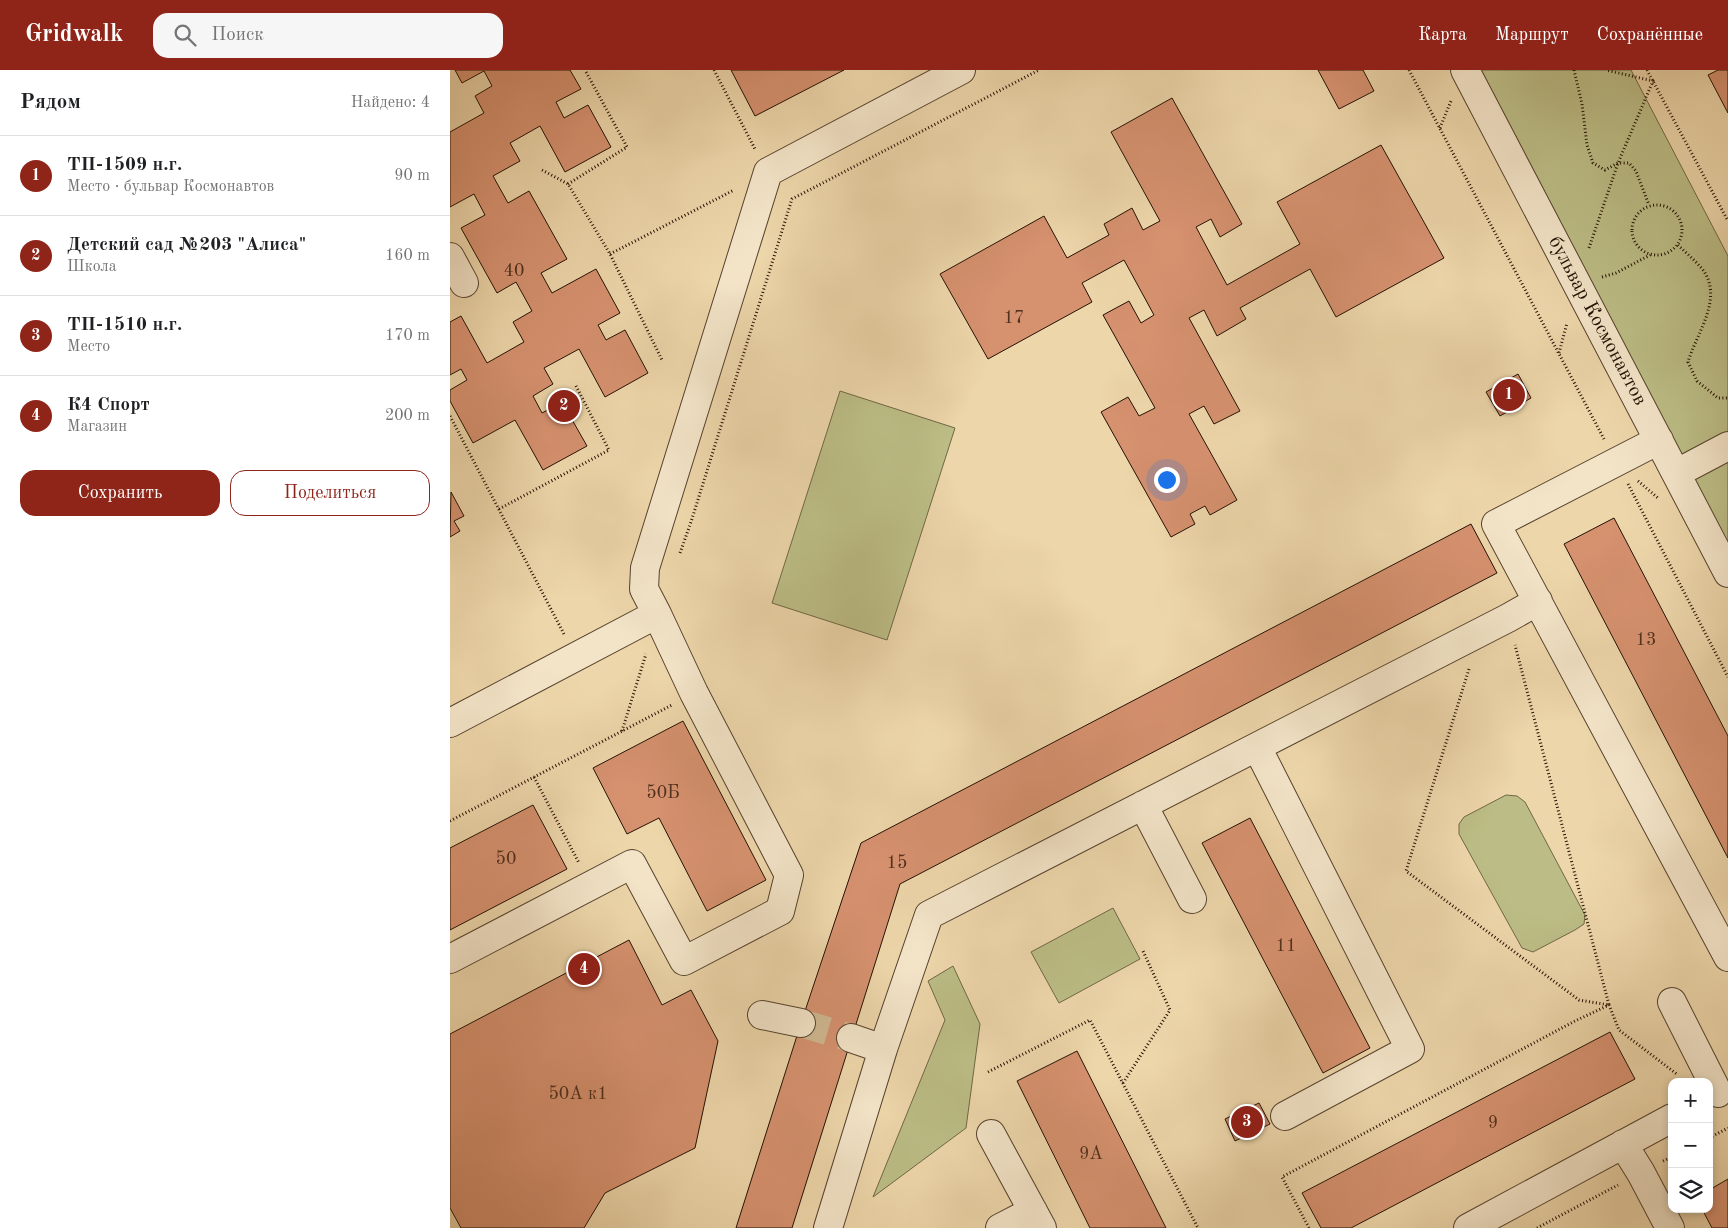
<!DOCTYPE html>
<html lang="ru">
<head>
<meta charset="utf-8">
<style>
  body { margin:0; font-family:"Old Standard TT",serif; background:#f6f6f6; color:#202124 }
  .controls { position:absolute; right:15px; bottom:15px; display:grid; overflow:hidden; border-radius:10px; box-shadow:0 2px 8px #0003 }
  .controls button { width:45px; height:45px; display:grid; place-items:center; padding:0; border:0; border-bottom:1px solid #e0e0e0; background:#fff; color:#202124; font:25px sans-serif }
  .you { position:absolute; left:716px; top:409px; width:18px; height:18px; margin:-12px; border:4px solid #fff; border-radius:50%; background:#1a73e8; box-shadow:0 0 0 8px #1a73e833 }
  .badge { display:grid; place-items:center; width:32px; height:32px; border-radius:50%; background:#8f2418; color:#fff; font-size:16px; font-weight:700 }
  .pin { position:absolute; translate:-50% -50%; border:2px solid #fff; box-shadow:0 1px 5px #0006 }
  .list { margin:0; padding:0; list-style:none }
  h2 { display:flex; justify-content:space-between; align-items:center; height:65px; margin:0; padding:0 20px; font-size:21px }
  h2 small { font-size:16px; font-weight:400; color:#757577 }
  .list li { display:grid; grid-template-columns:32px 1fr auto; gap:15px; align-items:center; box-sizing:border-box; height:80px; padding:0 20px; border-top:1px solid #e0e0e0 }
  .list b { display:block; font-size:19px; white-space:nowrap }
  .list p { margin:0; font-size:16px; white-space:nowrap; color:#757577 }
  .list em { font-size:16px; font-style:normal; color:#757577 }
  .actions { display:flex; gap:10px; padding:15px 20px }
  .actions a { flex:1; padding:11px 0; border:1px solid #8f2418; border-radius:15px; text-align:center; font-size:18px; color:#8f2418 }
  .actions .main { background:#8f2418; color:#fff }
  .icon { flex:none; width:28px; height:28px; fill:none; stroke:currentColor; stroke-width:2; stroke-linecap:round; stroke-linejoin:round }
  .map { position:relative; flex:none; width:1278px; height:1158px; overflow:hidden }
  header { display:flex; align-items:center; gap:30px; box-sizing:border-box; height:70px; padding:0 25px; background:#8f2418; color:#fff }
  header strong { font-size:24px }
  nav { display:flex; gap:28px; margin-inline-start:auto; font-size:18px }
  .search { width:350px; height:45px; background:#f6f6f6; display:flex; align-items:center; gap:12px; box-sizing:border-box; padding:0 18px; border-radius:15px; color:#757577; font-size:19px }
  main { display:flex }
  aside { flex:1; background:#fff }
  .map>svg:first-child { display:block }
  .green { fill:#bcbd86; stroke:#706744 }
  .building { fill:#d6916f; stroke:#241103 }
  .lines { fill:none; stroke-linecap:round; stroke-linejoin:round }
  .minor-tunnel { stroke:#cfb891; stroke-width:28; stroke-dasharray:28 14; stroke-linecap:butt }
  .minor-casing { stroke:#56422d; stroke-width:30 }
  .path { stroke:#241103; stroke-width:3; stroke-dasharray:1 2.5; stroke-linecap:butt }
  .minor { stroke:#f3e4c8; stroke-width:28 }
  .labels { text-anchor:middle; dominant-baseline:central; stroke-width:4.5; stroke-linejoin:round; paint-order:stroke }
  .number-label { font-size:18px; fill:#50311e }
  .street-label { font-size:20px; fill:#241103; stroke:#f3e4c8 }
</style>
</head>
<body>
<header>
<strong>Gridwalk</strong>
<div class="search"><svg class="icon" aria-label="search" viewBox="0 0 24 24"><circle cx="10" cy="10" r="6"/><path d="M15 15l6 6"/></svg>Поиск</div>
<nav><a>Карта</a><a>Маршрут</a><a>Сохранённые</a></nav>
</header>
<main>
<aside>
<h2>Рядом<small>Найдено: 4</small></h2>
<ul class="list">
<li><span class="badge">1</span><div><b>ТП-1509 н.г.</b><p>Место · бульвар Космонавтов</p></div><em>90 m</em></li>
<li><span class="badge">2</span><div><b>Детский сад №203 &quot;Алиса&quot;</b><p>Школа</p></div><em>160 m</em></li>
<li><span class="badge">3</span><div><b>ТП-1510 н.г.</b><p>Место</p></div><em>170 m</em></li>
<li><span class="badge">4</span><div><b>К4 Спорт</b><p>Магазин</p></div><em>200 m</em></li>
</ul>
<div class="actions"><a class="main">Сохранить</a><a>Поделиться</a></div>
</aside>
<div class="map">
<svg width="1278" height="1158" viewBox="0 0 1278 1158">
  <rect width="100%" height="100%" fill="#edd6aa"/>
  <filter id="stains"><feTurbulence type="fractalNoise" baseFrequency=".004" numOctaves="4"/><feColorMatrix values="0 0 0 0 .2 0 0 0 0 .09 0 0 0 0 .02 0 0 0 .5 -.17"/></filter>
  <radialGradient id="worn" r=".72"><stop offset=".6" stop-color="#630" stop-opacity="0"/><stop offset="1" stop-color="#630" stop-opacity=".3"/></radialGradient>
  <!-- green -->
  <path class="green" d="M1031,0h150l97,186v288z
    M390,321l115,37 -68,212 -115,-37z
    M1056,725l11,1 8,6 60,113 -1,9 -9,6 -42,22 -11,-4 -63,-114v-10l5,-7z
    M663,838l27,51 -81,44 -28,-51z
    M503,896l27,58 -14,104 -93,69 72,-177 -17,-39z"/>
  <!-- building -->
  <path class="building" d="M5,0h115l11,19 -25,13 8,16 24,-13 23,42 -46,25 -25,-46 -30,17 10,18 -27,15 15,27 21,-12 38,68 -26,14 11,20 44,-24 24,44 -22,12 8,15 19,-10 23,43 -43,24 -26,-48 -35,19 9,16 -20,12 9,17 20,-11 25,44 -44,24 -28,-50 -42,23 -23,-42v-11l17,-10 -6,-11 -11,6v-53l11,-6 26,47 37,-21 -11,-20 19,-11 -16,-29 -19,11 -36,-65 24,-13 -11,-21 -24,13v-75l34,-19 -9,-17 17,-10 -8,-15 -22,12z
    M281,0h113l-89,46z
    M868,0h45l11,21 -35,18z
    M1268,0h10v43l-20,-38z
    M722,28l70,126 -22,13 -9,-18 -15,8 31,58 73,-41 -23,-42 104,-57 63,113 -108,59 -26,-48 -70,39 6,11 -29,17 -13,-26 -15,8 51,93 -26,13 -10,-18 -15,8 48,86 -27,15 -5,-9 -15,8 5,10 -24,13 -70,-125 27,-15 11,19 16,-8 -52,-93 26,-14 12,22 13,-8 -30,-55 -42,23 10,19 -104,57 -48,-85 104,-58 23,42 42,-23 -5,-11 28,-16 11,22 17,-9 -49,-89z
    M1068,304l13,24 -31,18 -14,-24z
    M1,422l13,24 -10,5 6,10 -10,6z
    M1164,448l114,218v122l-164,-314z
    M1021,454l26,49 -597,311 -108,344h-56l65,-205 60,-180z
    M233,651l83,159 -59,31 -48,-93 -32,16 -34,-66z
    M83,735l34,64 -117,61v-82z
    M800,748l120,230 -47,25 -121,-230z
    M179,870l33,65 29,-15 27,51 -23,107 -90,45 -21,35h-123l-11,-20v-174z
    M1160,962l25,47 -284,149h-30l-19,-35z
    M627,981l89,177h-76l-73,-147z
    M809,1033l11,21 -35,17 -10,-22z
    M1278,1109v49h-16l-10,-19h7v-19z"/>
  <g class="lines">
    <!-- minor-tunnel -->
    <path class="minor-tunnel" d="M351,953l50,15"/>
    <defs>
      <path id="minor" d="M1015,0l263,503
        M0,187l14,26
        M1209,370l-163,84 232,433
        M1227,403l51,-27
        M0,653l207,-109 -13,-25 1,-21 123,-396 193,-102
        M807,677l153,302 -125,67
        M693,735l49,94
        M0,889l182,-95 52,97 96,-50 9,-36 -95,-182 -37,-79
        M1222,932l46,91
        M312,945l39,8
        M401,968l32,11
        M541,1064l51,94
        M1173,1074l18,29 29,55
        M378,1158l55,-179 46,-134 579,-297 30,-17
        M550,1158l33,-17
        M1018,1158l204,-110"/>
    </defs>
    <!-- minor casing -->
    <use href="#minor" class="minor-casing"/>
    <!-- path -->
    <path class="path" d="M264,0l41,79
      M959,0l195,369
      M1124,0l8,34 5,41 6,18 12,7 13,-7h11l7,8 13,34
      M1197,0l81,151
      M990,58l11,-27
      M92,100l26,14 42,70 52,106
      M118,114l59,-37 -42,-77
      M1182 160a25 25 0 1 1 50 0a25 25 0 1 1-50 0Z
      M1228,175c8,8 18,16 25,25 21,29 -7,64 -15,92l9,19 21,17h10
      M1139,178l29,-85 35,-82 -47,-11
      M160,184l124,-64
      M1152,207l14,-4 34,-18
      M1109,283l8,-30
      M0,346l114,218
      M1188,411l20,17
      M1178,414l100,193
      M49,439l110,-59 -34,-66
      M230,483l11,-31 101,-323 247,-129
      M1019,599l-63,202 173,129 30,5 -94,-360
      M172,661l24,-77
      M84,707l45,86
      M0,751l222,-116
      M538,1002l102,-52 108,208
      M673,1013l47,-73 -27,-59
      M1259,1068l19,-10
      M1213,1091l9,-4
      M859,1158l-27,-51 293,-156 34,-16 10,25 59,45
      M1087,1158l81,-43"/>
    <!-- minor -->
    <use href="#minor" class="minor"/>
  </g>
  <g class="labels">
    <!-- number labels -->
    <g class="number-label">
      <text x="64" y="201">40</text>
      <text x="564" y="248">17</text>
      <text x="1196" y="570">13</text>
      <text x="213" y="723">50Б</text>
      <text x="56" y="789">50</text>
      <text x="447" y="793">15</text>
      <text x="836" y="876">11</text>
      <text x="128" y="1024">50А к1</text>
      <text x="1043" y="1053">9</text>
      <text x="641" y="1084">9А</text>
    </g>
    <!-- street labels -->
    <g class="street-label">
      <text transform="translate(1147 251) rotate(62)">бульвар Космонавтов</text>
    </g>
  </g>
  <rect width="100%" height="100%" filter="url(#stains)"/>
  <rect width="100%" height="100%" fill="url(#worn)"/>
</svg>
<div class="controls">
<button>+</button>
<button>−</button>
<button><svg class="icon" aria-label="layers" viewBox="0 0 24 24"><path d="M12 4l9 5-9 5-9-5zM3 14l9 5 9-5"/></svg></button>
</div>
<div class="you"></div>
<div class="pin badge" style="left:1059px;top:325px">1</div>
<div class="pin badge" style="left:114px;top:336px">2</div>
<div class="pin badge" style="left:797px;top:1052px">3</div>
<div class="pin badge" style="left:134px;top:899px">4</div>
</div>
</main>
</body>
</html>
